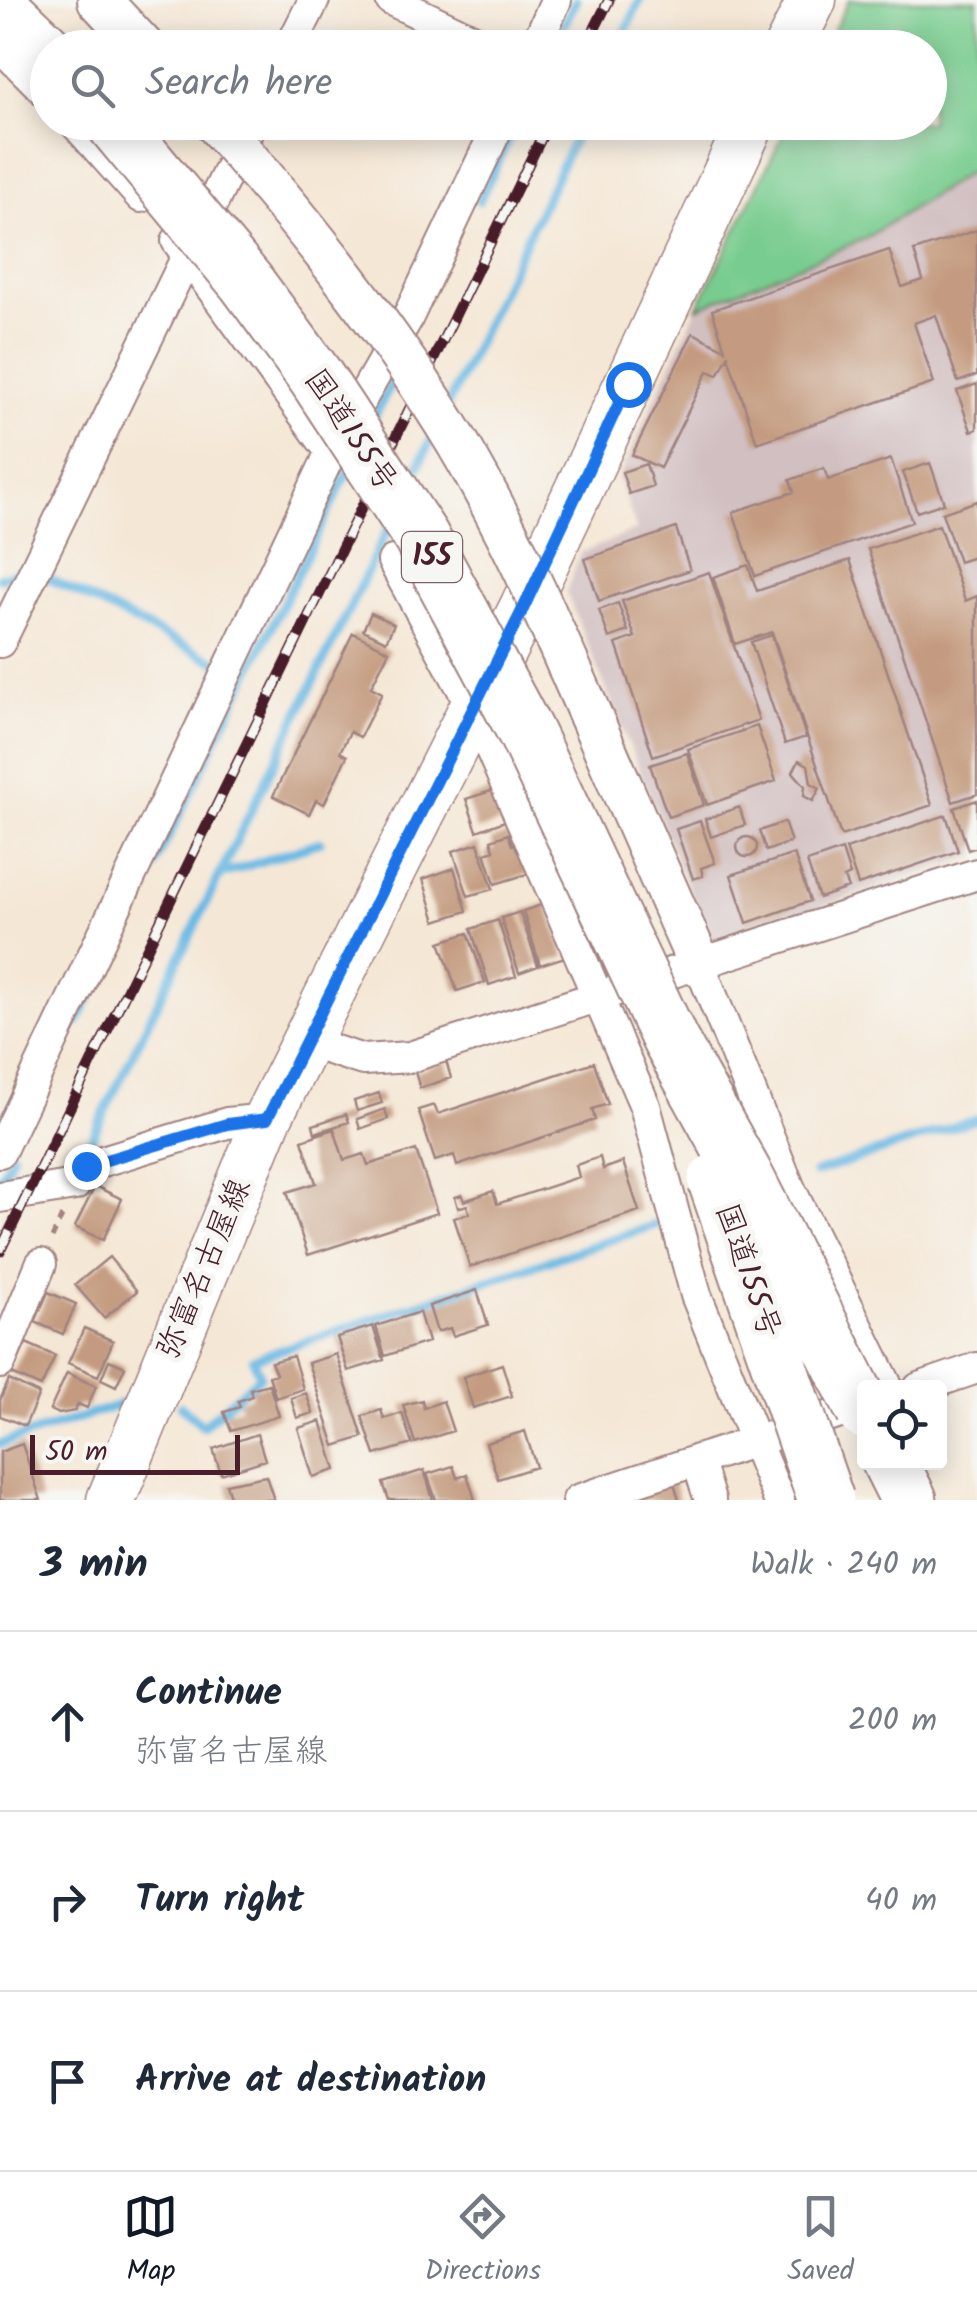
<!DOCTYPE html>
<html lang="en">
<head>
<meta charset="utf-8">
<style>
  body { margin:0; font-family:Kalam,"Klee One",sans-serif; background:#f2f2f3; color:#1f2937 }
  .controls { position:absolute; right:30px; bottom:30px; display:grid; overflow:hidden; border-radius:10px; box-shadow:0 5px 25px #0003 }
  .controls button { width:90px; height:90px; display:grid; place-items:center; padding:0; border:0; border-bottom:2px solid #e0e1e3; background:#fff; color:#1f2937; font:50px sans-serif }
  .scale { position:absolute; left:30px; bottom:25px; width:210px; box-sizing:border-box; padding-left:10px; border:5px solid #4a1f2b; border-top:0; font-size:28px; line-height:35px; white-space:nowrap; color:#4a1f2b; -webkit-text-stroke:8px #f6f6f2; paint-order:stroke }
  .stop { position:absolute; width:30px; height:30px; margin:-22px; border:8px solid #1a73e8; border-radius:50%; background:#fff }
  .stop.end { background:#1a73e8; border-color:#fff; box-shadow:0 2px 10px #0008 }
  .list { margin:0; padding:0; list-style:none }
  h2 { display:flex; justify-content:space-between; align-items:center; height:130px; margin:0; padding:0 40px; font-size:42px }
  h2 small { font-size:32px; font-weight:400; color:#747a83 }
  .list li { display:grid; grid-template-columns:65px 1fr auto; gap:30px; align-items:center; box-sizing:border-box; height:180px; padding:0 40px; border-top:2px solid #e0e1e3 }
  .list b { display:block; font-size:38px; white-space:nowrap }
  .list p { margin:0; font-size:32px; white-space:nowrap; color:#747a83 }
  .list em { font-size:32px; font-style:normal; color:#747a83 }
  .icon { flex:none; width:55px; height:55px; fill:none; stroke:currentColor; stroke-width:2; stroke-linecap:round; stroke-linejoin:round }
  .map { position:relative; flex:none; width:977px; height:1500px; overflow:hidden }
  .search { position:absolute; background:#fff; box-shadow:0 5px 25px #0003; left:30px; right:30px; top:30px; height:110px; display:flex; align-items:center; gap:25px; box-sizing:border-box; padding:0 35px; border-radius:55px; color:#747a83; font-size:38px }
  .sheet { height:670px; background:#fff }
  nav { display:flex; justify-content:space-around; align-items:center; box-sizing:border-box; height:140px; border-top:2px solid #e0e1e3; background:#fff; font-size:28px; color:#747a83 }
  nav a { display:grid; justify-items:center; gap:5px }
  nav .on { color:#111827 }
  .map>svg:first-child { display:block }
  .industrial { fill:#d2bfc1 }
  .green { fill:#78cc8f; stroke:#61765d; stroke-width:2.5 }
  .lines { fill:none; stroke-linecap:round; stroke-linejoin:round }
  .stream { stroke:#6ab9e4; stroke-width:9 }
  .building { fill:#c49b80 }
  .street-casing { stroke:#a08380; stroke-width:34 }
  .secondary-casing { stroke:#a08380; stroke-width:46 }
  .primary-casing { stroke:#a08380; stroke-width:51 }
  .highway-casing { stroke:#a08380; stroke-width:59 }
  .path { stroke:#a08380; stroke-width:5; stroke-dasharray:8 8; stroke-linecap:butt }
  .street { stroke:#fff; stroke-width:30 }
  .secondary { stroke:#fff; stroke-width:42 }
  .primary { stroke:#fff; stroke-width:48 }
  .highway { stroke:#fff; stroke-width:55 }
  .rail-casing { stroke:#4a1f2b; stroke-width:11 }
  .rail { stroke:#f6f6f2; stroke-width:8; stroke-dasharray:22; stroke-linecap:butt }
  .secondary-bridge-casing { stroke:#a08380; stroke-width:46; stroke-linecap:butt }
  .highway-bridge-casing { stroke:#a08380; stroke-width:59; stroke-linecap:butt }
  .secondary-bridge { stroke:#fff; stroke-width:42 }
  .highway-bridge { stroke:#fff; stroke-width:55 }
  .route { stroke:#1a73e8; stroke-width:12 }
  .labels { text-anchor:middle; dominant-baseline:central; stroke-width:10; stroke-linejoin:round; paint-order:stroke }
  .shield { fill:#f6f6f2; stroke:#7e6067; stroke-width:2.5 }
  .shield-label { font-size:30px; font-weight:bold; fill:#4a1f2b }
  .street-label { font-size:32px; fill:#4a1f2b; stroke:#f6f6f2 }
</style>
</head>
<body>
<div class="map">
<svg width="977" height="1500" viewBox="0 0 977 1500">
  <rect width="100%" height="100%" fill="#f6f6f2"/>
  <filter id="ink" filterUnits="userSpaceOnUse"><feTurbulence type="fractalNoise" baseFrequency=".01" numOctaves="2"/><feDisplacementMap in="SourceGraphic" scale="20" xChannelSelector="R" yChannelSelector="G"/><feConvolveMatrix kernelMatrix="1 2 1 2 8 2 1 2 1" color-interpolation-filters="sRGB"/></filter>
  <filter id="wash" filterUnits="userSpaceOnUse"><feTurbulence type="fractalNoise" baseFrequency=".0048" numOctaves="4" result="noise"/><feDisplacementMap in="SourceGraphic" scale="40" xChannelSelector="R" yChannelSelector="G"/><feGaussianBlur stdDeviation="2.25" result="paint"/><feColorMatrix in="noise" values="0 0 0 0 0 0 0 0 0 0 0 0 0 0 0 0 0 1.4 0 .05"/><feComposite in="paint" operator="in"/></filter>
  <g filter="url(#wash)">
    <rect width="100%" height="100%" fill="#f5e7d5"/>
    <!-- industrial -->
    <path class="industrial" d="M977,167v688l-266,88 -145,-351 15,-39 56,-23 -19,-51 79,-171 167,-69z"/>
    <!-- green -->
    <path class="green" d="M849,0h128v167l-113,72 -167,69 92,-185 141,-1v-74l-105,-1z"/>
    <g class="lines">
      <!-- stream -->
      <path class="stream" d="M553,48l23,-48
        M618,48l22,-48
        M479,201l38,-79
        M448,404l134,-282
        M370,426l26,-53
        M409,486l26,-54
        M0,578l19,-6
        M48,578l174,87
        M223,874l97,-32
        M77,1023l273,-556
        M87,1148l302,-621
        M815,1173l162,-54
        M0,1181l13,-27
        M181,1406l22,20 57,-50 -7,-17 405,-135
        M0,1444l132,-43"/>
    </g>
    <g id="blocks">
      <!-- building -->
      <path class="building" d="M977,230v145l-19,7 -22,-67 -22,8 20,60 -177,60 -29,-87 -10,19 -10,-4 -48,97 -28,-13 61,-122 32,16 -13,-39 177,-60 13,37 21,-7 -9,-29z
        M977,384v45l-6,2 -14,-40z
        M891,459l21,63 -157,54 -22,-64 61,-20 -4,-12 34,-12 4,12z
        M930,463l14,40 -27,9 -14,-40z
        M646,464l7,22 -24,8 -7,-22z
        M977,501v55l-18,6 -17,-49z
        M939,525l26,76 12,-5v198l-24,8 -85,-253z
        M676,528l14,42 -91,31 -14,-42z
        M850,560l82,245 -91,31 -69,-204 -37,12 -22,-67 35,-12 9,26z
        M709,572l50,148 -106,36 -37,-112 19,-7 -13,-36z
        M618,603l10,28 -19,7 -10,-28z
        M371,613l23,11 -8,17 -23,-11z
        M353,633l36,18 -18,36 11,6 -22,44 -10,-5 -10,20 7,4 -23,48 -8,-4 -7,14 -36,-18z
        M772,635l34,102 -21,7 -34,-102z
        M757,726l19,55 -69,24 -19,-56z
        M687,753l17,52 -36,12 -18,-52z
        M799,760l9,5 3,18 9,5 -7,13 -9,-5 1,-10 -12,-14z
        M497,789l11,31 -31,11 -11,-32z
        M977,800v47l-9,3 -14,-42z
        M739,807l6,18 -34,12 -6,-18z
        M946,815l12,36 -100,34 -12,-36z
        M700,821l15,42 -14,5 2,8 -10,3 -17,-50z
        M784,822l7,20 -25,9 -7,-20z
        M508,834l4,11 9,-3 10,31 -36,11 -10,-31 9,-3 -3,-10z
        M737 847a10 10 0 1 1 20 0a10 10 0 1 1-20 0Z
        M478,843l15,46 -25,7 -15,-45z
        M842,850l8,25 -6,3 4,10 -29,10 -12,-36z
        M794,854l16,47 -63,22 -16,-48z
        M454,868l13,43 -31,10 -13,-42z
        M547,903l18,54 -25,8 -17,-54z
        M520,912l18,54 -19,7 -18,-55z
        M498,920l18,56 -27,9 -18,-56z
        M468,933l17,49 -28,9 -17,-49z
        M446,1061l5,17 -31,10 -5,-16z
        M594,1062l14,42 -16,5 3,11 -138,46 -3,-11 -19,6 -17,-51 16,-5 4,9z
        M379,1093l3,10 -25,8 -3,-10z
        M385,1109l3,10 -28,10 -3,-10z
        M346,1114l3,8 -34,11 -2,-8z
        M334,1129l10,31 20,-6 4,11 48,-15 21,63 -129,42 -21,-63 29,-9 -14,-43z
        M600,1157l3,12 20,-7 16,49 -169,56 -16,-49 15,-5 -2,-8 -9,3 -3,-11 7,-2 2,6 29,-10 4,13 82,-27 -3,-12z
        M95,1186l27,13 -19,41 -28,-13z
        M109,1257l28,34 -33,27 -29,-33z
        M477,1290l11,35 -35,11 -3,-8 -13,4 -8,-26z
        M48,1292l28,12 -13,30 -28,-12z
        M419,1312l9,30 -43,14 -9,-30z
        M373,1326l11,34 -36,11 -11,-34z
        M84,1328l29,13 -15,35 -30,-13z
        M26,1343l29,13 -14,31 -29,-13z
        M336,1354l27,83 -28,9 -27,-83z
        M293,1356l10,33 -27,9 -7,-22 7,-2 -5,-12z
        M109,1360l16,7 -9,19 -15,-7z
        M502,1364l10,32 -39,12 -10,-31z
        M67,1373l29,13 -9,22 -9,-4 -3,7 -16,3 -9,-4z
        M9,1380l30,14 -14,32 -25,-10v-16z
        M269,1384l10,32 -48,15 -7,-19 16,-5 -2,-6 14,-5 -2,-7z
        M306,1393l7,20 -16,5 -6,-20z
        M422,1400l2,8 19,-7 10,30 -38,12 -12,-38z
        M381,1410l3,9 18,-6 10,31 -37,11 -13,-39z
        M321,1421l15,49 -23,7 -15,-49z
        M525,1431l11,36 -38,12 -12,-36z
        M257,1434l8,26 -44,14 -8,-25z
        M22,1444l19,56h-41v-48z
        M453,1466l4,12 10,-4 8,26h-39l-9,-26z
        M424,1470l9,30h-44l-6,-17z
        M266,1476l8,24h-43l-5,-16z
        M673,1480l6,20h-47l-2,-6z"/>
    </g>
  </g>
  <g filter="url(#ink)">
    <use href="#blocks" fill-opacity="0" stroke="#a08380" stroke-width="2.5"/>
    <g class="lines">
      <defs>
        <path id="street" d="M391,0l100,48
          M0,46l48,48
          M290,48l24,-48
          M535,48l21,-48
          M74,122l67,75
          M177,241l154,211
          M393,561l80,147 172,398 51,189 83,205
          M0,642l252,-520
          M700,966l90,223 98,199
          M304,1041l59,19 47,-3 567,-183
          M0,1152l331,-700 76,-133 93,-197
          M0,1197l75,-12 11,-19 141,-43 40,-4
          M0,1363l41,-99
          M919,1388l58,-20
          M697,1460l13,40
          M578,1500l286,-95"/>
        <path id="secondary" d="M99,0l45,48
          M620,784l80,182"/>
        <path id="primary" d="M788,48l24,-48
          M111,1500l156,-381 257,-512 227,-485"/>
        <path id="highway" d="M0,6l48,46
          M890,1462l19,38"/>
      </defs>
      <!-- street casing -->
      <use href="#street" class="street-casing"/>
      <!-- secondary casing -->
      <use href="#secondary" class="secondary-casing"/>
      <!-- primary casing -->
      <use href="#primary" class="primary-casing"/>
      <!-- highway casing -->
      <use href="#highway" class="highway-casing"/>
      <!-- path -->
      <path class="path" d="M52,1238l10,-22"/>
      <!-- street -->
      <use href="#street" class="street"/>
      <!-- secondary -->
      <use href="#secondary" class="secondary"/>
      <!-- primary -->
      <use href="#primary" class="primary"/>
      <!-- highway -->
      <use href="#highway" class="highway"/>
      <defs>
        <path id="rail" d="M585,48l24,-48
          M0,1251l549,-1129"/>
      </defs>
      <!-- rail casing -->
      <use href="#rail" class="rail-casing"/>
      <!-- rail -->
      <use href="#rail" class="rail"/>
      <defs>
        <path id="secondary-bridge" d="M215,122c89,101 172,205 242,320 64,108 113,227 163,342"/>
        <path id="highway-bridge" d="M113,122l133,160 69,94 106,161 105,196 144,307 73,132 121,239
          M716,1181l110,319"/>
      </defs>
      <!-- secondary-bridge casing -->
      <use href="#secondary-bridge" class="secondary-bridge-casing"/>
      <!-- highway-bridge casing -->
      <use href="#highway-bridge" class="highway-bridge-casing"/>
      <!-- secondary-bridge -->
      <use href="#secondary-bridge" class="secondary-bridge"/>
      <!-- highway-bridge -->
      <use href="#highway-bridge" class="highway-bridge"/>
    </g>
  </g>
  <g class="lines" filter="url(#ink)">
    <!-- route -->
    <path class="route" d="M86,1166l141,-42 40,-5 257,-512 104,-223"/>
  </g>
  <g class="labels">
    <!-- shield labels -->
    <rect class="shield" x="402" y="532" width="60" height="50" rx="8"/>
    <g class="shield-label">
      <text x="432" y="557">155</text>
    </g>
    <!-- street labels -->
    <g class="street-label">
      <text transform="translate(350 431) rotate(56)">国道155号</text>
      <text transform="translate(205 1269) rotate(-67)">弥富名古屋線</text>
      <text transform="translate(747 1271) rotate(71)">国道155号</text>
    </g>
  </g>
</svg>
<div class="controls">
<button><svg class="icon" aria-label="locate" viewBox="0 0 24 24"><circle cx="12" cy="12" r="6"/><path d="M12 2v4M12 18v4M2 12h4M18 12h4"/></svg></button>
</div>
<div class="scale">50 m</div>
<div class="stop" style="left:628px;top:384px"></div>
<div class="stop end" style="left:86px;top:1166px"></div>
<div class="search"><svg class="icon" aria-label="search" viewBox="0 0 24 24"><circle cx="10" cy="10" r="6"/><path d="M15 15l6 6"/></svg>Search here</div>
</div>
<section class="sheet">
<h2>3 min<small>Walk · 240 m</small></h2>
<ul class="list">
<li><svg class="icon" aria-label="ahead" viewBox="0 0 24 24"><path d="M12 20V5M6 11l6-6 6 6"/></svg><div><b>Continue</b><p>弥富名古屋線</p></div><em>200 m</em></li>
<li><svg class="icon" aria-label="right" viewBox="0 0 24 24"><path d="M7 20v-9h11M14 6l5 5-5 5"/></svg><div><b>Turn right</b></div><em>40 m</em></li>
<li><svg class="icon" aria-label="arrive" viewBox="0 0 24 24"><path d="M6 21V4h12l-3 4 3 4H6"/></svg><div><b>Arrive at destination</b></div></li>
</ul>
</section>
<nav>
<a class="on"><svg class="icon" aria-label="map" viewBox="0 0 24 24"><path d="M3 6l6-2 6 2 6-2v14l-6 2-6-2-6 2zM9 4v14M15 6v14"/></svg>Map</a>
<a><svg class="icon" aria-label="directions" viewBox="0 0 24 24"><path d="M12 3l9 9-9 9-9-9zM9 14v-3h6M13 9l2 2-2 2"/></svg>Directions</a>
<a><svg class="icon" aria-label="saved" viewBox="0 0 24 24"><path d="M7 4h10v16l-5-4-5 4z"/></svg>Saved</a>
</nav>
</body>
</html>
